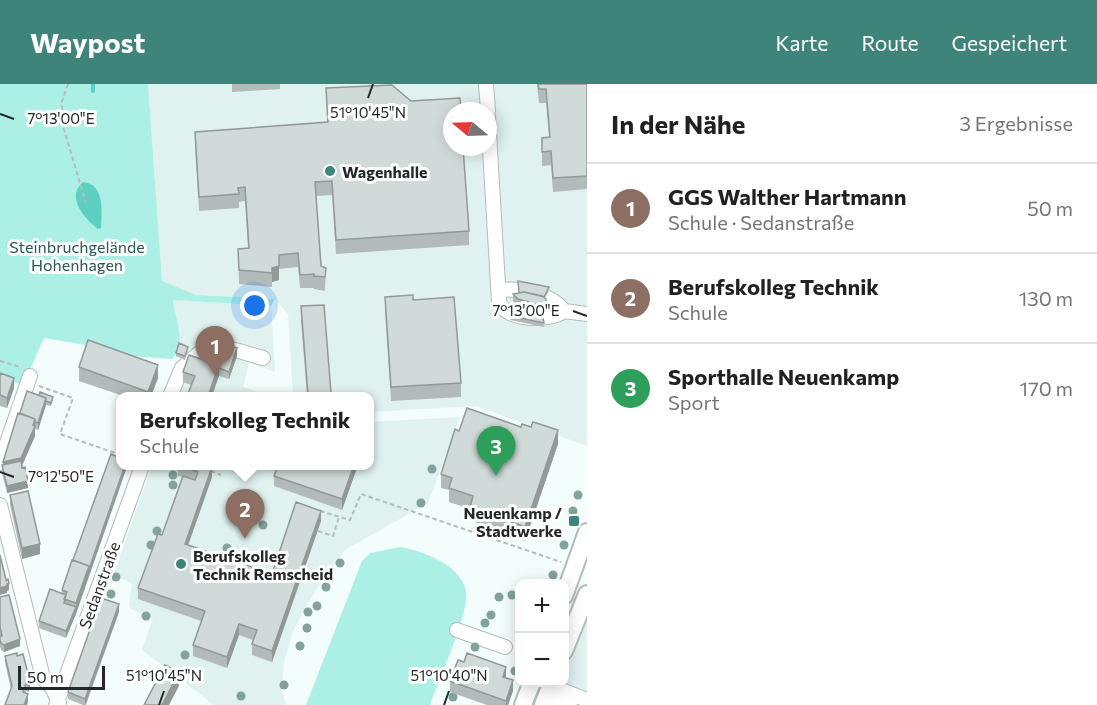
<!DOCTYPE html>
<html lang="de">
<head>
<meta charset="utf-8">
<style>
  body { margin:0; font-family:Commissioner,sans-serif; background:#f6f6f6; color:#202124 }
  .controls { position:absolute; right:18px; bottom:18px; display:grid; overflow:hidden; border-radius:12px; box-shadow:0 3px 15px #0003 }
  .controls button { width:54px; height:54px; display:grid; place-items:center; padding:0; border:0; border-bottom:2px solid #e0e0e0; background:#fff; color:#202124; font:30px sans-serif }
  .compass { position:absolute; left:443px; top:18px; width:54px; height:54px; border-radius:50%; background:#fff; box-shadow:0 3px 15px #0003; rotate:289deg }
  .scale { position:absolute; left:18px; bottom:15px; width:87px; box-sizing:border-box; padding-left:6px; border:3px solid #252828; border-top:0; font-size:16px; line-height:21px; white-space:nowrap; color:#252828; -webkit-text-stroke:4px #fff; paint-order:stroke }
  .you { position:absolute; left:255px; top:222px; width:21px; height:21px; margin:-15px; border:4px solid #fff; border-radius:50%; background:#1a73e8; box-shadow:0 0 0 9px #1a73e833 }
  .badge { display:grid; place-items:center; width:39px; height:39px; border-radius:50%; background:#3f847b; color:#fff; font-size:20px; font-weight:700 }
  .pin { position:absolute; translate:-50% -50px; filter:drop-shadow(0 2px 3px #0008) }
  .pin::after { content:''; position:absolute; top:32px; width:21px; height:18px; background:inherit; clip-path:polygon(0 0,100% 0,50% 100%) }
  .popup { position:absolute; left:116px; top:308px; width:258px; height:78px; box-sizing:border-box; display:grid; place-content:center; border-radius:12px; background:#fff; filter:drop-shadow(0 2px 4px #0005); font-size:20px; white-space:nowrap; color:#757577 }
  .popup b { font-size:22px; color:#202124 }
  .popup::after { content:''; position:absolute; left:50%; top:100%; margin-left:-12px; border:12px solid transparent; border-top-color:#fff }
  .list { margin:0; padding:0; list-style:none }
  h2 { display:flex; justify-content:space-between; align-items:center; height:78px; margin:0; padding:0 24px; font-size:26px }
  h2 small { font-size:20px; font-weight:400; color:#757577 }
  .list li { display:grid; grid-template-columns:39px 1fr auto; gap:18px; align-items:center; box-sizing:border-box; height:90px; padding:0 24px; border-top:2px solid #e0e0e0 }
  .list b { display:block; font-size:22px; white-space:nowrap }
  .list p { margin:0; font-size:20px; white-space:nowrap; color:#757577 }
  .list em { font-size:20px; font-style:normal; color:#757577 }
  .map { position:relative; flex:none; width:587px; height:621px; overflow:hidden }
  header { display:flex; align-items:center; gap:36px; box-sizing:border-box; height:84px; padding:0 30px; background:#3f847b; color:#fff }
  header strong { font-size:28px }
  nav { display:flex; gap:33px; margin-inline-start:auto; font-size:21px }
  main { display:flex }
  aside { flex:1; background:#fff }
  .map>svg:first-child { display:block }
  .built { fill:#dff2ef; fill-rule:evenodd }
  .green { fill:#abefe5 }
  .water { fill:#5dd0c2 }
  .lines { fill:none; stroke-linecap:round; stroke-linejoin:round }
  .stream { stroke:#5dd0c2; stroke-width:4 }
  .minor-casing { stroke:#b3bcbb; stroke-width:16 }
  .major-casing { stroke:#b3bcbb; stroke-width:20 }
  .path { stroke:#b4bcbb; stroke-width:2; stroke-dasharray:4.5 3; stroke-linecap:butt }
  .minor { stroke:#fff; stroke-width:14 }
  .major { stroke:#fff; stroke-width:16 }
  .tree { fill:#83a29e }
  .wall { fill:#b3bbba }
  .shaded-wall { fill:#929997 }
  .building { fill:#d0dad8; stroke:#929997; stroke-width:1.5 }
  .ticks { fill:none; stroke:#252828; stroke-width:2 }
  .poi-dot { fill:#3f847b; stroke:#fff; stroke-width:2 }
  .labels { text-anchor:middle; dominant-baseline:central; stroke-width:6; stroke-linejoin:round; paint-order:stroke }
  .poi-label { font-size:16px; font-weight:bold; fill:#252828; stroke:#fff; text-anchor:start }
  .park-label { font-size:16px; fill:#275852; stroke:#fff }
  .street-label { font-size:16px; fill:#252828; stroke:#fff }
  .ticks-label { font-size:15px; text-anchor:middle; fill:#252828; stroke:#fff; stroke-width:6; stroke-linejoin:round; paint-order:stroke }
</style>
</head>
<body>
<header>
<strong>Waypost</strong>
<nav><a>Karte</a><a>Route</a><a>Gespeichert</a></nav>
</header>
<main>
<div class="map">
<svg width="587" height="621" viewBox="0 0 587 621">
  <rect width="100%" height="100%" fill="#f3fdfb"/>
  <!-- built -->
  <path class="built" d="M148,0h439v362l-111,-40 -106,6v-16h-77l-5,-82 -13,-15 -79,-4 -34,-13zM452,27h36v36h-36z
    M173,216l98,6 4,66 -26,-9 -6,24 27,9h-92l11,-31 -4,-5 -9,-4 3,-9z
    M460,333l-32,86 -83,47 -33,46 -19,35 -10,35 -1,25 4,14h-72l-72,-55 11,-32 -22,-9 -2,-6 3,-18 -7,-5 -12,-4 39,-110h218v-44z
    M587,519v102h-37l8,-22 6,-1 1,-18z"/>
  <!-- green -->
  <path class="green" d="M0,0h148l14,197 34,14 79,4 -4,7 -98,-6c2,18 14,44 -1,59l-53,-4 -28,-9 -47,-8 -21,47 -23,-8z
    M400,463c23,4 61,18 66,44 4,20 -28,91 -36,114h-124l56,-144 8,-8z"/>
  <!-- water -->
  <path class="water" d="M83,98c22,2 19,30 18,46l-3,1c-13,-10 -33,-32 -15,-47z"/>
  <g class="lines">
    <!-- stream -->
    <path class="stream" d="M93,0v7"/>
    <defs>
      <path id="minor" d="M486,0l2,27
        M488,32l11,186c7,19 50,20 65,9 -13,-18 -44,-23 -65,-21
        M564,227l23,3
        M170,312l12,-28 29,-25 52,15
        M0,379l30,-87
        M0,421l43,173 10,11 6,14
        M457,546l48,17
        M551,602l36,14
        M547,612l23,9
        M56,621l86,-239"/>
      <path id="major" d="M564,512l23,-64
        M564,567l23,-57
        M523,621l9,-23
        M543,621l9,-23"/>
    </defs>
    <!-- minor casing -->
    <use href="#minor" class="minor-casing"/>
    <!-- major casing -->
    <use href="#major" class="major-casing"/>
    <!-- path -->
    <path class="path" d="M68,0l-6,18v21l24,80
      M0,277l20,6
      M39,302l34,12 -13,36 61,21
      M211,387l10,4
      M320,427l30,9 11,-26 200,68
      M318,447l15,5 6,-19"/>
    <!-- minor -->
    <use href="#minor" class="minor"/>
    <!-- major -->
    <use href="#major" class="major"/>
  </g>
  <!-- trees -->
  <g class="tree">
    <circle cx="432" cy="385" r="4.5"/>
    <circle cx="173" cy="391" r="4.5"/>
    <circle cx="173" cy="401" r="4.5"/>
    <circle cx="578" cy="411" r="4.5"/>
    <circle cx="242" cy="419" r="4.5"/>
    <circle cx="421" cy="419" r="4.5"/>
    <circle cx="573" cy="427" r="4.5"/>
    <circle cx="263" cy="441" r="4.5"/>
    <circle cx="157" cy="447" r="4.5"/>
    <circle cx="151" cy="461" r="4.5"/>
    <circle cx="564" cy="461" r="4.5"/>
    <circle cx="227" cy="464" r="4.5"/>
    <circle cx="340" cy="479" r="4.5"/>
    <circle cx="553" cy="491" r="4.5"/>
    <circle cx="116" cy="493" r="4.5"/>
    <circle cx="326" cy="503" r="4.5"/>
    <circle cx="111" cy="510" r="4.5"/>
    <circle cx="512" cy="511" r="4.5"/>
    <circle cx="499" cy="513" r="4.5"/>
    <circle cx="317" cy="522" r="4.5"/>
    <circle cx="308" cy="528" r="4.5"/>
    <circle cx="491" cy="531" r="4.5"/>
    <circle cx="146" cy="532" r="4.5"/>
    <circle cx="485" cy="539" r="4.5"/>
    <circle cx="307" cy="544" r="4.5"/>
    <circle cx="300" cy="562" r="4.5"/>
    <circle cx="475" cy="563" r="4.5"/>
    <circle cx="185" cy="571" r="4.5"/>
    <circle cx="515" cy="587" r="4.5"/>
    <circle cx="284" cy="601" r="4.5"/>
    <circle cx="241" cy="612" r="4.5"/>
    <circle cx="453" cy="613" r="4.5"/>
  </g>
  <!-- wall -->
  <path class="wall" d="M232,0h48v5l-48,3z
    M537,0h50v105l-34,3 -2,-27 -9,1v-28l7,-1 -3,-34h-7z
    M326,4l143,143v14l-133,9 -4,-59 -16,1 5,70 5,2 -1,23 -11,-2v-1h-14l-2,-21 -19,2v11l-7,2v5l-33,-3 -1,-35 10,-1 -3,-47 -6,1v6l-40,3 -4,-65v-14l132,-9z
    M549,207l-4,7 1,1v11h-5l3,17 -34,-7v-4l6,-11 -3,-4v-7z
    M385,213l76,86v14l-70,4 -6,-90z
    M324,221l7,91h-24l-6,-76v-14z
    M188,267l-3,9 -9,-4v-3z
    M237,272l-8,23 -10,-3 -28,9 -8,-3v-10l25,-11z
    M79,283l79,11 -7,18h-28l-44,-15z
    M0,289l14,15 -7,20 -7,-2z
    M27,307l26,9 -2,6 -5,-1 -8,25 -3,-1v7l-13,30 6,22 -21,5 -5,-20 1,-11z
    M459,347l99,13 -33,97 -55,-21v-11l-21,-7v-12l-8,-2v-14z
    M127,381l-61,173 -27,-10v-7l23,-28v-3l11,-30z
    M178,381l34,12 -24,68 44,15h5v2l35,12 49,-53 -49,141 -20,-7v-11l1,-4 -14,-5 -12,33 -34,-12v-11l8,-24 -63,-22v-11l24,-53 20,-58 -4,-1z
    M278,381h80l-16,45 -68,-24v-10z
    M10,411l30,59 -18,5 -12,-54z
    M0,513l20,49 -16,6 -3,-2 -1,-3z
    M119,528l-33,93h-3l-15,-6v-7z
    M17,569l13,35 -2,4 -2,-1 -1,2 3,8 -1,4h-22l6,-16 -6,-26v-7z
    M506,594l7,13 -5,14h-21l-37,-13v-11z"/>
  <!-- shaded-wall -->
  <path class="shaded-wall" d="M279,182v14l-7,2v-14z
    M237,264v8l-8,23v-7z
    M158,281v13l-7,18h-3v-4z
    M219,281v11l-7,20h-4z
    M14,294v10l-7,20v-10z
    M46,314v7l-8,25v-7z
    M35,335v17l-14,32 -18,-2v-4l30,-37z
    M558,346v14l-33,97v-14z
    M125,381h2v2l-51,147v-11z
    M354,381h4l-16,45v-11z
    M212,383v10l-27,77v-10z
    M28,397v7l-21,5v-7z
    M321,427v10l-49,141v-11z
    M40,460v10l-18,5v-11z
    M9,499v7l-2,1v2l-7,2v-7z
    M119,520v8l-34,93v-6z
    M76,523v7l-10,24v-7z
    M239,540v11l-12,33v-11z
    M20,555v7l-16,6v-7z
    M506,583v11l-3,-1z
    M179,588v14l-10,19h-7z
    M513,596v11l-5,14h-2v-4z
    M30,597v7l-2,4v-8z
    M28,610v7l-1,4h-3z"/>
  <!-- building -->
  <path class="building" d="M538,0h49v92l-34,2 -2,-27 -9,1v-14l8,-1 -4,-48h-7z
    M392,1l19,16 49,-3 1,13h-9v36h11l6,84 -133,9 -4,-59 -17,1 6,84 5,2 -1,9 -11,-1v-2l-14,1 -2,-22 -19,2v11l-7,2v5l-33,-3 -1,-21 11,-1 -4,-61 -7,1 1,6 -40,3 -4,-65 133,-10 -2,-34z
    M518,197l31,6 -5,10 -20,-5 -5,1z
    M524,208l18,4 4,3v4l-11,1 -17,-5 -5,-5z
    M413,211v5l41,-3 7,86 -70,4 -6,-90z
    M518,218l23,5 3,16 -34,-7z
    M324,221l7,88 -23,2 -7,-89z
    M88,256l70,25 -10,27 -69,-25z
    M215,257l22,7 -8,24 -10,-4v-3l-11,-4z
    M179,259l9,4 -3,9 -9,-3z
    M189,271l30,10 -11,31h-21l8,-20 -12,-4z
    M0,289l14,5 -7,20 -7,-3z
    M27,307l19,7 -8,25 -3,-1v-3l-15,-6z
    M40,308l13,5 -2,6 -5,-2v-3l-7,-3z
    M467,324l54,19 1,-3 9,3 2,-5 25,8 -33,97 -55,-20 3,-11 -24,-8 3,-10 -11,-4 14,-45 4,2z
    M18,329l17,6 -2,6 2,1 -14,32 -18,4z
    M111,370l9,4v7h5l-36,104v-3l-16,-6z
    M21,377l1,7 3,-1 3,14 -21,5 -5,-21z
    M179,381h29l4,2 -27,77 87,30 24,-72 25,9 -49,140 -20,-7 5,-14 -18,-6 -12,33 -34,-12 12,-34 -67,-23 20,-54 4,1 21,-59 12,4 3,-8z
    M278,381h76l-12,34 -68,-23z
    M28,407l12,53 -18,4 -12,-53z
    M0,471l6,25 2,-1 1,4 -2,1v2l-7,2z
    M233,471l4,2 -1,4 -4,-1z
    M72,476l17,6 -13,37 -12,-4 3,-7 -5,-2z
    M50,505l16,6 -2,8 12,4 -10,24 -27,-10z
    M9,511l11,44 -16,6 -3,-2 -1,-3v-4h2l-2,-9v-30z
    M101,514l18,6 -34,95 -17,-7z
    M17,569v3l6,-2 7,27 -2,3 -2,-1 -3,9 5,2 -4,11h-19l7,-19 -7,-30z
    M467,569l39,14 -3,10 10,3 -7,21 -56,-20 8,-21 6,2z
    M165,581l14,7 -17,33h-18z"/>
  <!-- ticks -->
  <path class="ticks" d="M368,14l5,-14M0,30l14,5M573,227l14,5M0,388l14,5M159,621l5,-14M444,621l5,-14"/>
  <!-- markers -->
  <g class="poi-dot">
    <circle cx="330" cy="87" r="6"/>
    <rect x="568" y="431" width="12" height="12" rx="3"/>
    <circle cx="181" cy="480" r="6"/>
  </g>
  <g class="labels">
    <!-- poi labels -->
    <g class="poi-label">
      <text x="342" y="87">Wagenhalle</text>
      <text x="562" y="428" text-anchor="end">Neuenkamp /<tspan x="562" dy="18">Stadtwerke</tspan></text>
      <text x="193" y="471">Berufskolleg<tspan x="193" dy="18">Technik Remscheid</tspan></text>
    </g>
    <!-- park labels -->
    <g class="park-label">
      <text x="77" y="162">Steinbruchgelände<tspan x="77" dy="18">Hohenhagen</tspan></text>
    </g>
    <!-- street labels -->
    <g class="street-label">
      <text transform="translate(99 501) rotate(-70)">Sedanstraße</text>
    </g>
  </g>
  <g class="ticks-label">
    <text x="368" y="34">51°10'45"N</text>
    <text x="61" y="40">7°13'00"E</text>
    <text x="526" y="232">7°13'00"E</text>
    <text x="61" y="398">7°12'50"E</text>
    <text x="164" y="597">51°10'45"N</text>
    <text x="449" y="597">51°10'40"N</text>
  </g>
</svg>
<div class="controls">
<button>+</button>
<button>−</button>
</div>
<svg class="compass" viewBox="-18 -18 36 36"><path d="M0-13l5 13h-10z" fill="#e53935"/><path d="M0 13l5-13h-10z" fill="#757577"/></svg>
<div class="scale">50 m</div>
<div class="you"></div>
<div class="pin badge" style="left:215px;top:292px;background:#8d6e63">1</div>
<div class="pin badge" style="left:245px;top:455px;background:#8d6e63">2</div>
<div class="popup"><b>Berufskolleg Technik</b>Schule</div>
<div class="pin badge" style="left:496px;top:392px;background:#2e9e5b">3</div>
</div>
<aside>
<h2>In der Nähe<small>3 Ergebnisse</small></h2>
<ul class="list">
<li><span class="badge" style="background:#8d6e63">1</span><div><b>GGS Walther Hartmann</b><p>Schule · Sedanstraße</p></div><em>50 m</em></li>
<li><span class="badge" style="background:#8d6e63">2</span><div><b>Berufskolleg Technik</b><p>Schule</p></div><em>130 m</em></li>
<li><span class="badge" style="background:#2e9e5b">3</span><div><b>Sporthalle Neuenkamp</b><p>Sport</p></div><em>170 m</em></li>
</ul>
</aside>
</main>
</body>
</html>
